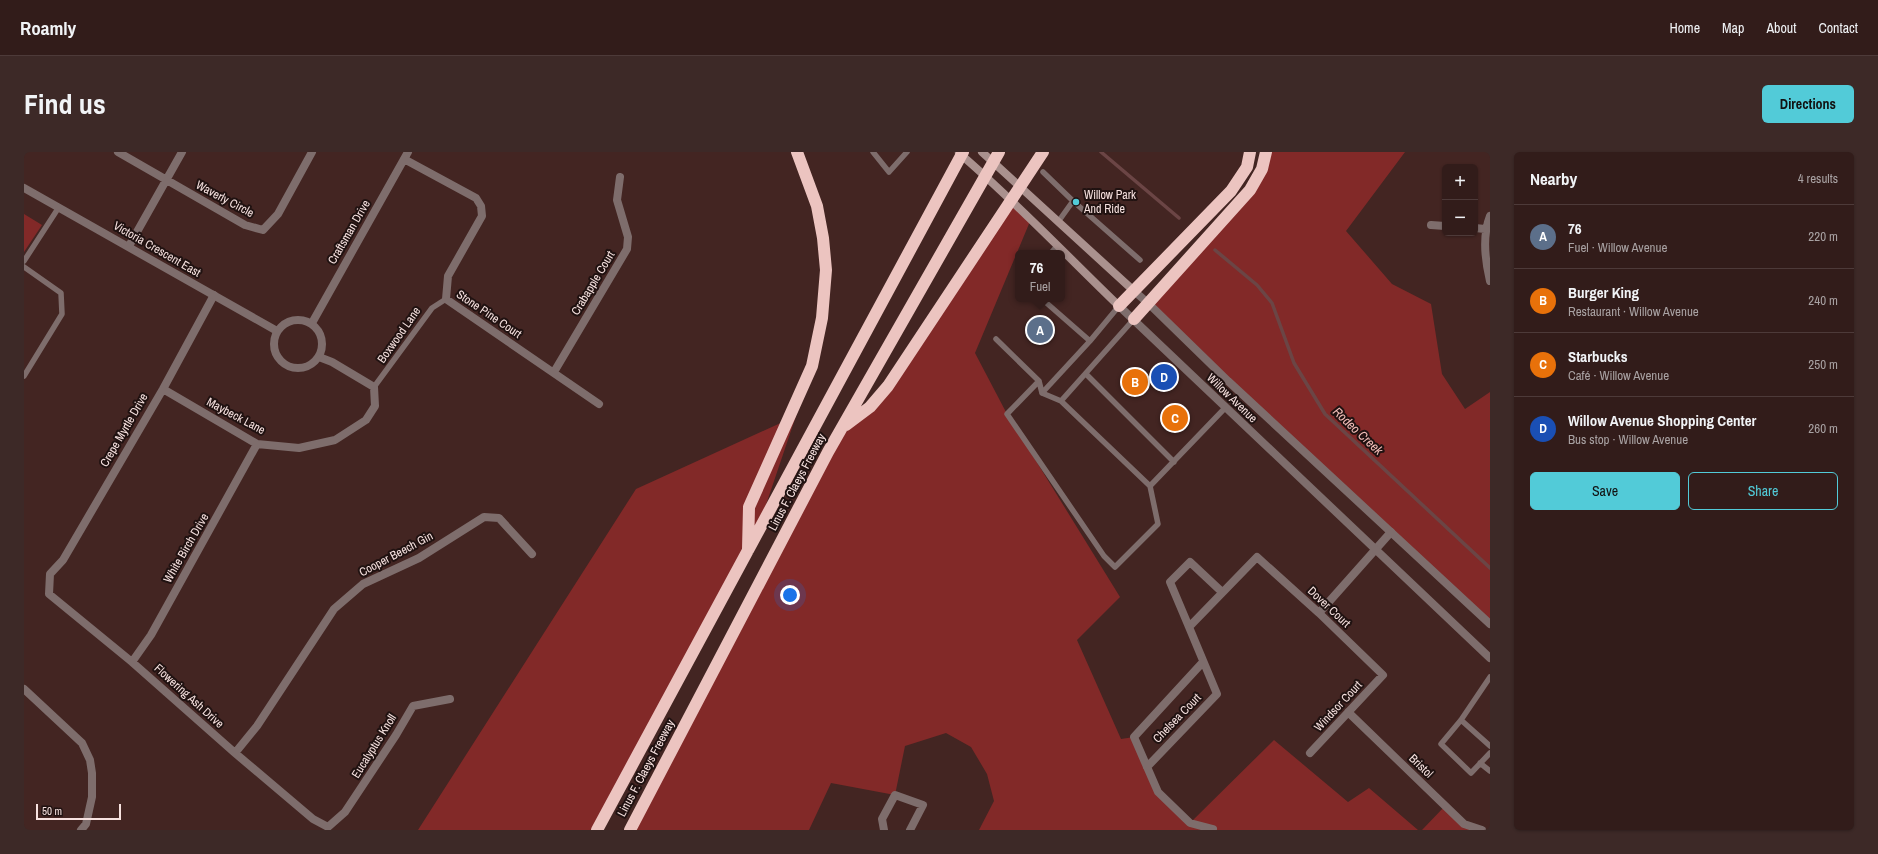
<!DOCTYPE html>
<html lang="en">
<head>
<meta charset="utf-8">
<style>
  body { margin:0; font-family:"Archivo Narrow",sans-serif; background:#3d2927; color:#f1f3f6 }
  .controls { position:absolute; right:12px; top:12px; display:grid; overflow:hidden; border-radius:6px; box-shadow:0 1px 3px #0004 }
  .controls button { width:36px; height:36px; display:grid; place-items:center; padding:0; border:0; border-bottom:1px solid #4d3a39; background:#321c1a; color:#f1f3f6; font:20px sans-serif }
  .scale { position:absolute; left:12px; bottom:10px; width:85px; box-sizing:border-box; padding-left:4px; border:2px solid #f7e2e0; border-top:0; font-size:11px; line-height:14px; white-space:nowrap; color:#f7e2e0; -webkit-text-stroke:3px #201211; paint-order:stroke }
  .you { position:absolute; left:766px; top:443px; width:14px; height:14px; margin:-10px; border:3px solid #fff; border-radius:50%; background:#1a73e8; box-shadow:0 0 0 6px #1a73e833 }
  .badge { display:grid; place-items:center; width:26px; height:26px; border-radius:50%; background:#52cbd8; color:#fff; font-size:13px; font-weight:700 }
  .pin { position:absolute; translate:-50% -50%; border:2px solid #fff; box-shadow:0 1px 4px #0006 }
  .popup { position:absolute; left:991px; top:98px; width:50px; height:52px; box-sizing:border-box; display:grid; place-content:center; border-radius:6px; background:#321c1a; filter:drop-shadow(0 1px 3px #0005); font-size:13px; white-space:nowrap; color:#a8a1a2 }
  .popup b { font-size:15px; color:#f1f3f6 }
  .popup::after { content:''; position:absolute; left:50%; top:100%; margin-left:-8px; border:8px solid transparent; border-top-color:#321c1a }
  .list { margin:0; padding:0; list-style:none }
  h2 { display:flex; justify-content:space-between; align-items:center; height:52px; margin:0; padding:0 16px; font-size:17px }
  h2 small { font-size:13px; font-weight:400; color:#a8a1a2 }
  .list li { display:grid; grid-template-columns:26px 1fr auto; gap:12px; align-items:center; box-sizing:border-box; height:64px; padding:0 16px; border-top:1px solid #4d3a39 }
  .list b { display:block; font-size:15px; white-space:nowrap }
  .list p { margin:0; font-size:13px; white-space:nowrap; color:#a8a1a2 }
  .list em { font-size:13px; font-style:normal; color:#a8a1a2 }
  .actions { display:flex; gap:8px; padding:12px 16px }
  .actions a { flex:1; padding:9px 0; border:1px solid #52cbd8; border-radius:6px; text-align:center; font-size:14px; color:#52cbd8 }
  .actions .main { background:#52cbd8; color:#111 }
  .map { position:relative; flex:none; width:1466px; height:678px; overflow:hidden; border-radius:6px }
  header { display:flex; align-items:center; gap:24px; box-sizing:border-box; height:56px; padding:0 20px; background:#321c1a; border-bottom:1px solid #4d3a39 }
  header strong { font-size:19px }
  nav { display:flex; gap:22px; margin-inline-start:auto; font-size:14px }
  .intro { display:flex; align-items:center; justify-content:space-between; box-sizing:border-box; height:96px; padding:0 24px }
  h1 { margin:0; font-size:28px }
  .button { padding:10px 18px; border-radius:6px; background:#52cbd8; color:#111; font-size:14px; font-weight:700 }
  main { display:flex; gap:24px; padding:0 24px }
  aside { flex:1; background:#321c1a; border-radius:6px; box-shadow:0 1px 3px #0004 }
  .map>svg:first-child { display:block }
  .green { fill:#822928 }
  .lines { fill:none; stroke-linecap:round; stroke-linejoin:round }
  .stream { stroke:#6b4545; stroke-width:3.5 }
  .service { stroke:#7e6d6c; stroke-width:5.5 }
  .minor { stroke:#7e6d6c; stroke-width:8 }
  .tertiary { stroke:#7e6d6c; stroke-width:8 }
  .secondary { stroke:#aa918e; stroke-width:8 }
  .motorway { stroke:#ecc4c0; stroke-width:12 }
  .poi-dot { fill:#52cbd8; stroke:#201211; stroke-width:1.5 }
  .labels { text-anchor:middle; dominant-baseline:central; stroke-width:4; stroke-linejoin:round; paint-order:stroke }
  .poi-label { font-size:12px; fill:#f7e2e0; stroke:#201211; text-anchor:start }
  .street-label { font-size:12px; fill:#f7e2e0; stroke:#201211 }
  .water-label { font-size:13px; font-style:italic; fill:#f4bfba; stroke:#201211 }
</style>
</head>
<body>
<header>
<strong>Roamly</strong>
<nav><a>Home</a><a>Map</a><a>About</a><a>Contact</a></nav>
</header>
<div class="intro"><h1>Find us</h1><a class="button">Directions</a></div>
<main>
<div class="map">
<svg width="1466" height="678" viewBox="0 0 1466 678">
  <rect width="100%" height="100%" fill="#432522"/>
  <!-- green -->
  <path class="green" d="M1242,0h139l-59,79 46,53 39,20 11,70 23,35 25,-17v232l-342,-321 95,-104z
    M987,47l20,20 -56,134 32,61 113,183 -43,43 44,99 13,-2 24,55 32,31 84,-83 74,62 21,-14 49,42h-439l15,-29 -7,-27 -16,-27 -25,-14 -41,13 -10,49 -64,-12 -22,47h-179l212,-402 28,-21z
    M0,62l18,11 -18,27z
    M772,264l-47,139 -152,275h-179l218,-341z
    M1421,654l19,18 18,6h-60z"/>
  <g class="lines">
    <!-- stream -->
    <path class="stream" d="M1077,0l78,66
      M1191,98l42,35 15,18 22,60 31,51 165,154"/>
    <!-- service -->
    <path class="service" d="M849,0l16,20 18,-20
      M1019,20l30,29 -15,21
      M1049,49l67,59
      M1027,101l6,-7
      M0,109l35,-54
      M0,115l37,26 1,21 -38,62
      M1018,147l48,42
      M972,187l43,42 3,12 19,8 89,85 75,-78
      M1062,222l88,88
      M1015,229l-32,33 97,142 11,11 43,-43 -8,-38
      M350,235l58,-79 14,-9
      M1018,241l48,-52 29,-35
      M1037,249l73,-82
      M1466,525l-29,43 -20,24 30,29 19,-20
      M1437,568l29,26
      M1456,611l10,8"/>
    <!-- minor -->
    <path class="minor" d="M94,0l127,73 18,5 15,-16 34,-62
      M380,7l72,39 5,8 1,10 -34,60 -2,23 153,105
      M1466,64c-8,20 -5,44 0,65
      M1407,73l14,1
      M1451,76l10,1
      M105,94l53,-94
      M190,143l-51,94 -100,171 -13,14 -1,20 83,68 103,91 78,66 15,8 17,-15 51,-77 17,-29 37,-7
      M288,171l96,-171
      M530,220l73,-123 1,-12 -11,-37 3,-23
      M139,237l94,55 42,4 36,-8 31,-20 9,-14 -1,-19 -42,-25 -13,-5
      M1295,461l72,-81
      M1165,475l-19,-45 20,-20 32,30
      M108,510l19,-27 106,-191
      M1179,510l-69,75 24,55 32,31 23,6
      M0,537l58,54 8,17 2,13v24l-6,27 -5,6
      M1324,560l116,112 18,6
      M211,601l22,-27 77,-117 29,-25 56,-26 65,-41 15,1 33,36
      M1123,615l70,-73 -28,-67 68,-70 62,56 64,62 -73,78
      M860,678l-2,-11 13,-24 28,10 -13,25"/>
    <!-- tertiary -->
    <path class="tertiary" d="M0,36l253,143
      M1110,139l14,12 80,78 262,243
      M1095,154l371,352
      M250 192a24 24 0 1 1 48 0a24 24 0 1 1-48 0Z"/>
    <!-- secondary -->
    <path class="secondary" d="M958,0l152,139
      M935,1c56,48 107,102 160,153"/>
    <!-- motorway -->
    <path class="motorway" d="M1095,154l112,-115 16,-24 3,-15
      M1110,167l116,-129 12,-21 4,-17
      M822,273l24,-18 18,-21 155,-234
      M724,398l1,-43 63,-141 10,-48 4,-48 -3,-32 -6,-32 -20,-54
      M573,678l366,-678
      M606,678l198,-378 171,-300"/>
  </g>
  <!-- markers -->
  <circle class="poi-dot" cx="1052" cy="50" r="4"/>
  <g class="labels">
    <!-- poi labels -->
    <g class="poi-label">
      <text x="1060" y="43">Willow Park<tspan x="1060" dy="14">And Ride</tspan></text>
    </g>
    <!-- street labels -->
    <g class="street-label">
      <text transform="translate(201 47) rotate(28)">Waverly Circle</text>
      <text transform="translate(325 80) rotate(-60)">Craftsman Drive</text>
      <text transform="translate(133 97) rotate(30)">Victoria Crescent East</text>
      <text transform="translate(569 131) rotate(-59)">Crabapple Court</text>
      <text transform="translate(465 162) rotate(34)">Stone Pine Court</text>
      <text transform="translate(375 183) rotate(-55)">Boxwood Lane</text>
      <text transform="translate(1208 246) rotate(44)">Willow Avenue</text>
      <text transform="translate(212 264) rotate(28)">Maybeck Lane</text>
      <text transform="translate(100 278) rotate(-60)">Crepe Myrtle Drive</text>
      <text transform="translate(773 330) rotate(-62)">Linus F. Claeys Freeway</text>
      <text transform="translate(162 396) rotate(-60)">White Birch Drive</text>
      <text transform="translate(372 402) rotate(-28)">Cooper Beech Gin</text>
      <text transform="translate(1305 455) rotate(43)">Dover Court</text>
      <text transform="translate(165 544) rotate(42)">Flowering Ash Drive</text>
      <text transform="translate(1314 554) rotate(-47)">Windsor Court</text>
      <text transform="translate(1153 566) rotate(-46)">Chelsea Court</text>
      <text transform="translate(350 594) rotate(-58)">Eucalyptus Knoll</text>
      <text transform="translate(1397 614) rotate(44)">Bristol</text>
      <text transform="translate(622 616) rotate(-62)">Linus F. Claeys Freeway</text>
    </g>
    <!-- water labels -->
    <g class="water-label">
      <text transform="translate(1334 279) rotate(43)">Rodeo Creek</text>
    </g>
  </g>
</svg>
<div class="controls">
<button>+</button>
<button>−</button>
</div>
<div class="scale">50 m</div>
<div class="you"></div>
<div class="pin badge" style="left:1016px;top:178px;background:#5c6f8a">A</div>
<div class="popup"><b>76</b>Fuel</div>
<div class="pin badge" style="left:1111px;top:230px;background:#e8710a">B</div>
<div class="pin badge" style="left:1151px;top:266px;background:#e8710a">C</div>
<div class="pin badge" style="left:1140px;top:225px;background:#1a4fb4">D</div>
</div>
<aside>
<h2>Nearby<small>4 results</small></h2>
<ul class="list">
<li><span class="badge" style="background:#5c6f8a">A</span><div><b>76</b><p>Fuel · Willow Avenue</p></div><em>220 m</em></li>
<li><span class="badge" style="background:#e8710a">B</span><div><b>Burger King</b><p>Restaurant · Willow Avenue</p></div><em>240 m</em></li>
<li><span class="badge" style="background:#e8710a">C</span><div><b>Starbucks</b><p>Café · Willow Avenue</p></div><em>250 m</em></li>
<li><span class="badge" style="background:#1a4fb4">D</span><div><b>Willow Avenue Shopping Center</b><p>Bus stop · Willow Avenue</p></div><em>260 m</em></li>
</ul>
<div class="actions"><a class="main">Save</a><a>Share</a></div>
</aside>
</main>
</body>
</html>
